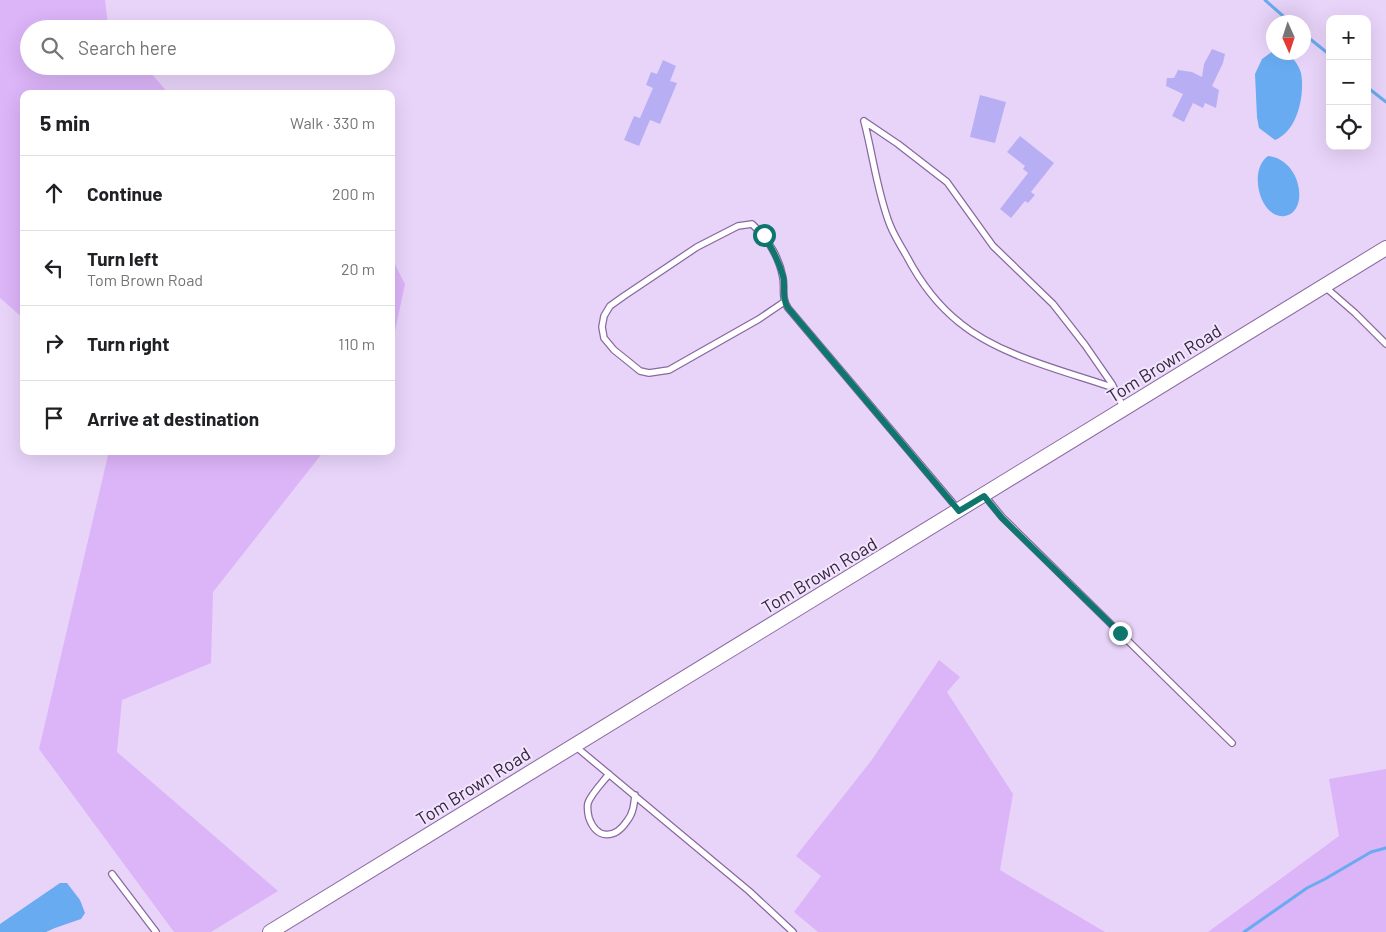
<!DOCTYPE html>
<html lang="en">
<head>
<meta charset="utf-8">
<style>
  body { margin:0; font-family:Barlow,sans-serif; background:#f2f2f2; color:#202124 }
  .controls { position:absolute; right:15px; top:15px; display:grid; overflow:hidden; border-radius:10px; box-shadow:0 5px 20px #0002 }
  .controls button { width:45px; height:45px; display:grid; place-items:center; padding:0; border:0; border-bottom:1px solid #e0e0e0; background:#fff; color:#202124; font:25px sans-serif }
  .compass { position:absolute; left:1266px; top:15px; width:45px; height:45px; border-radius:50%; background:#fff; box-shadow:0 5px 20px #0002; rotate:177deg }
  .stop { position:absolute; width:15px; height:15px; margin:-11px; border:4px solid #0f766e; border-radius:50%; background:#fff }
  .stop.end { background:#0f766e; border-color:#fff; box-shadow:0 1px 5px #0008 }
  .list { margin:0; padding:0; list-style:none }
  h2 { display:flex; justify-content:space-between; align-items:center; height:65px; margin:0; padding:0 20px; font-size:21px }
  h2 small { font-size:16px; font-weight:400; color:#757577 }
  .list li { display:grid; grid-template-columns:32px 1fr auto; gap:15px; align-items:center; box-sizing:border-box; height:75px; padding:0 20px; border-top:1px solid #e0e0e0 }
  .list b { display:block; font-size:19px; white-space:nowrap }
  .list p { margin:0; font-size:16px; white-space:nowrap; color:#757577 }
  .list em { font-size:16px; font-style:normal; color:#757577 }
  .icon { flex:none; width:28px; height:28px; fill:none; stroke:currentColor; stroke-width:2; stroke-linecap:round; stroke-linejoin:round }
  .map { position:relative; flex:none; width:1386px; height:932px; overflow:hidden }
  .search { position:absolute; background:#fff; box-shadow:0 5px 20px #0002; left:20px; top:20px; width:375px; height:55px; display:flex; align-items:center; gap:12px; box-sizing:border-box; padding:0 18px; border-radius:28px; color:#757577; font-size:19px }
  .panel { position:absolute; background:#fff; box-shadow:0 5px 20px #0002; left:20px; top:90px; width:375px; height:365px; border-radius:10px }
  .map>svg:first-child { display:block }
  .green { fill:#dcb4f8 }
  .water { fill:#69abf0 }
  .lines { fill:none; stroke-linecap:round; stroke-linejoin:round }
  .stream { stroke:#69abf0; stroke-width:3 }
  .building { fill:#b8aef3 }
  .service-casing { stroke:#8968a0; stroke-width:8 }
  .tertiary-casing { stroke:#8968a0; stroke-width:16 }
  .service { stroke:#fff; stroke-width:5.5 }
  .tertiary { stroke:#fff; stroke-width:14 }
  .route { stroke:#0f766e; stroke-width:6 }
  .labels { text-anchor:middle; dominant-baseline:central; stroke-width:4; stroke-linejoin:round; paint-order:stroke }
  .street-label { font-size:18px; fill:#32243c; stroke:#f3e4fe }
</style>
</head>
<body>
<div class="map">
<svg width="1386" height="932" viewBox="0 0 1386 932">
  <rect width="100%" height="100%" fill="#e9d4f9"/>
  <!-- green -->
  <path class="green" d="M0,0h105l3,25 3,4h-82v37h116l24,28h-145v225l-24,-21z
    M391,257l14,27 -14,66z
    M109,451h215l-111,141 -2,71 -89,37 -5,52 161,139 -67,41h-37l-135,-183z
    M939,660l21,17 -13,15 66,102 -13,76 105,62h-287l-24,-20 27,-36 -25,-20 75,-95z
    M1386,769v163h-178l131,-96 -10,-57z"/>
  <!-- water -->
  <path class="water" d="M1273,51l18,5c4,5 8,10 10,17 4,21 -3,58 -26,67l-16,-12 -2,-11 -2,-43 7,-15z
    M1268,156c33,3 42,55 17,60 -24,4 -38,-45 -17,-60z
    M60,883h7l13,17 5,13 -4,6 -26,9 -9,4h-46v-8z"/>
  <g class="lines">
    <!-- stream -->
    <path class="stream" d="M1265,0l25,22
      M1304,34l26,21
      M1367,87l19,15
      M1244,932l63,-44 18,-9 46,-27 15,-4"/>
  </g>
  <!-- building -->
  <path class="building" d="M1212,49l13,5 -2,9 -11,23 7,4 -3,18 -11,-5 -2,5 -10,-5 -9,19 -12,-6 11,-22 -17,-8 1,-8h7l4,-8 14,2 10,5 2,-13z
    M663,60l13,6 -6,15 7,2 -17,41 -10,-4 -11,26 -15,-6 10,-24 6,2 13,-30 -7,-3 5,-13 6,2z
    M980,95l26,7 -11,41 -25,-6z
    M1020,136l34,27 -23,29 4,3 -7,8 -3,-2 -14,17 -11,-9 28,-36 -5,-4 2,-3 -18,-14z"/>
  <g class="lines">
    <defs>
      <path id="service" d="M864,121c9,34 13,71 26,104 4,10 10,20 16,30 13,25 31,50 54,68 40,33 105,48 154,65
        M864,121l34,23 49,38 46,64 60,58 32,41 27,39 12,25
        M1324,286l31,27 31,31
        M784,302l-25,17 -90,51 -20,3 -9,-2 -11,-9 -15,-12 -10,-12 -2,-11 2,-11 6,-10 14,-10 73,-49 41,-21 14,-2c15,14 27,32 31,54 2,11 -2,19 5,30l170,201
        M984,495l18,22 230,226
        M575,746l174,145 44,41
        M609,774c-6,8 -18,20 -21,29 -1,5 0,11 1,15 8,22 26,21 38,3 6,-7 7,-16 8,-26
        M112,874l44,58"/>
      <path id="tertiary" d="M270,932l1116,-684"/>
    </defs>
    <!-- service casing -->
    <use href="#service" class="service-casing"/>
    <!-- tertiary casing -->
    <use href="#tertiary" class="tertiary-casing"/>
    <!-- service -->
    <use href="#service" class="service"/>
    <!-- tertiary -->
    <use href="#tertiary" class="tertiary"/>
  </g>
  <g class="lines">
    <!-- route -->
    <path class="route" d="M764,235c8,14 15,26 19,41 3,12 -2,21 5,32l171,203 25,-15 18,22 118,115"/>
  </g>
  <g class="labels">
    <!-- street labels -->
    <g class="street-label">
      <text transform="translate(1164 363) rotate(-32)">Tom Brown Road</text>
      <text transform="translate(819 575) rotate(-31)">Tom Brown Road</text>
      <text transform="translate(473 786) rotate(-32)">Tom Brown Road</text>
    </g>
  </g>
</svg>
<div class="controls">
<button>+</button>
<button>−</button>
<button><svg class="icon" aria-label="locate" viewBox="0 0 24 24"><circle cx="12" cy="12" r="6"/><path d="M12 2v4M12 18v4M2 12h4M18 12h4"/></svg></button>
</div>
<svg class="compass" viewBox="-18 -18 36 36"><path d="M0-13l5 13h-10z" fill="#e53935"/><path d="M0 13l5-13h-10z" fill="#757577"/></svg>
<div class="stop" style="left:764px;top:235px"></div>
<div class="stop end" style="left:1120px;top:633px"></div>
<div class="search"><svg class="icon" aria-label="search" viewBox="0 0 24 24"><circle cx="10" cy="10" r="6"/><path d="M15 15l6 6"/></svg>Search here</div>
<section class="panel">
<h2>5 min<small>Walk · 330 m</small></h2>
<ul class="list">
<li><svg class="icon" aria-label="ahead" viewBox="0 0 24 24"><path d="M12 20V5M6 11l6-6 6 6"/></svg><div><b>Continue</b></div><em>200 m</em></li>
<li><svg class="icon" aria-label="left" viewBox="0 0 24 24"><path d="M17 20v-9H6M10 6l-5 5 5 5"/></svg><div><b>Turn left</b><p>Tom Brown Road</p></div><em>20 m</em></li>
<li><svg class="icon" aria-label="right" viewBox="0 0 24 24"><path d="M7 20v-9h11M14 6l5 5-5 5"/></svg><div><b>Turn right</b></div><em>110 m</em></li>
<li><svg class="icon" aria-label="arrive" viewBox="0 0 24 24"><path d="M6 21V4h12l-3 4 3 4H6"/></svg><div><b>Arrive at destination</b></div></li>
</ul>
</section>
</div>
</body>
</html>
